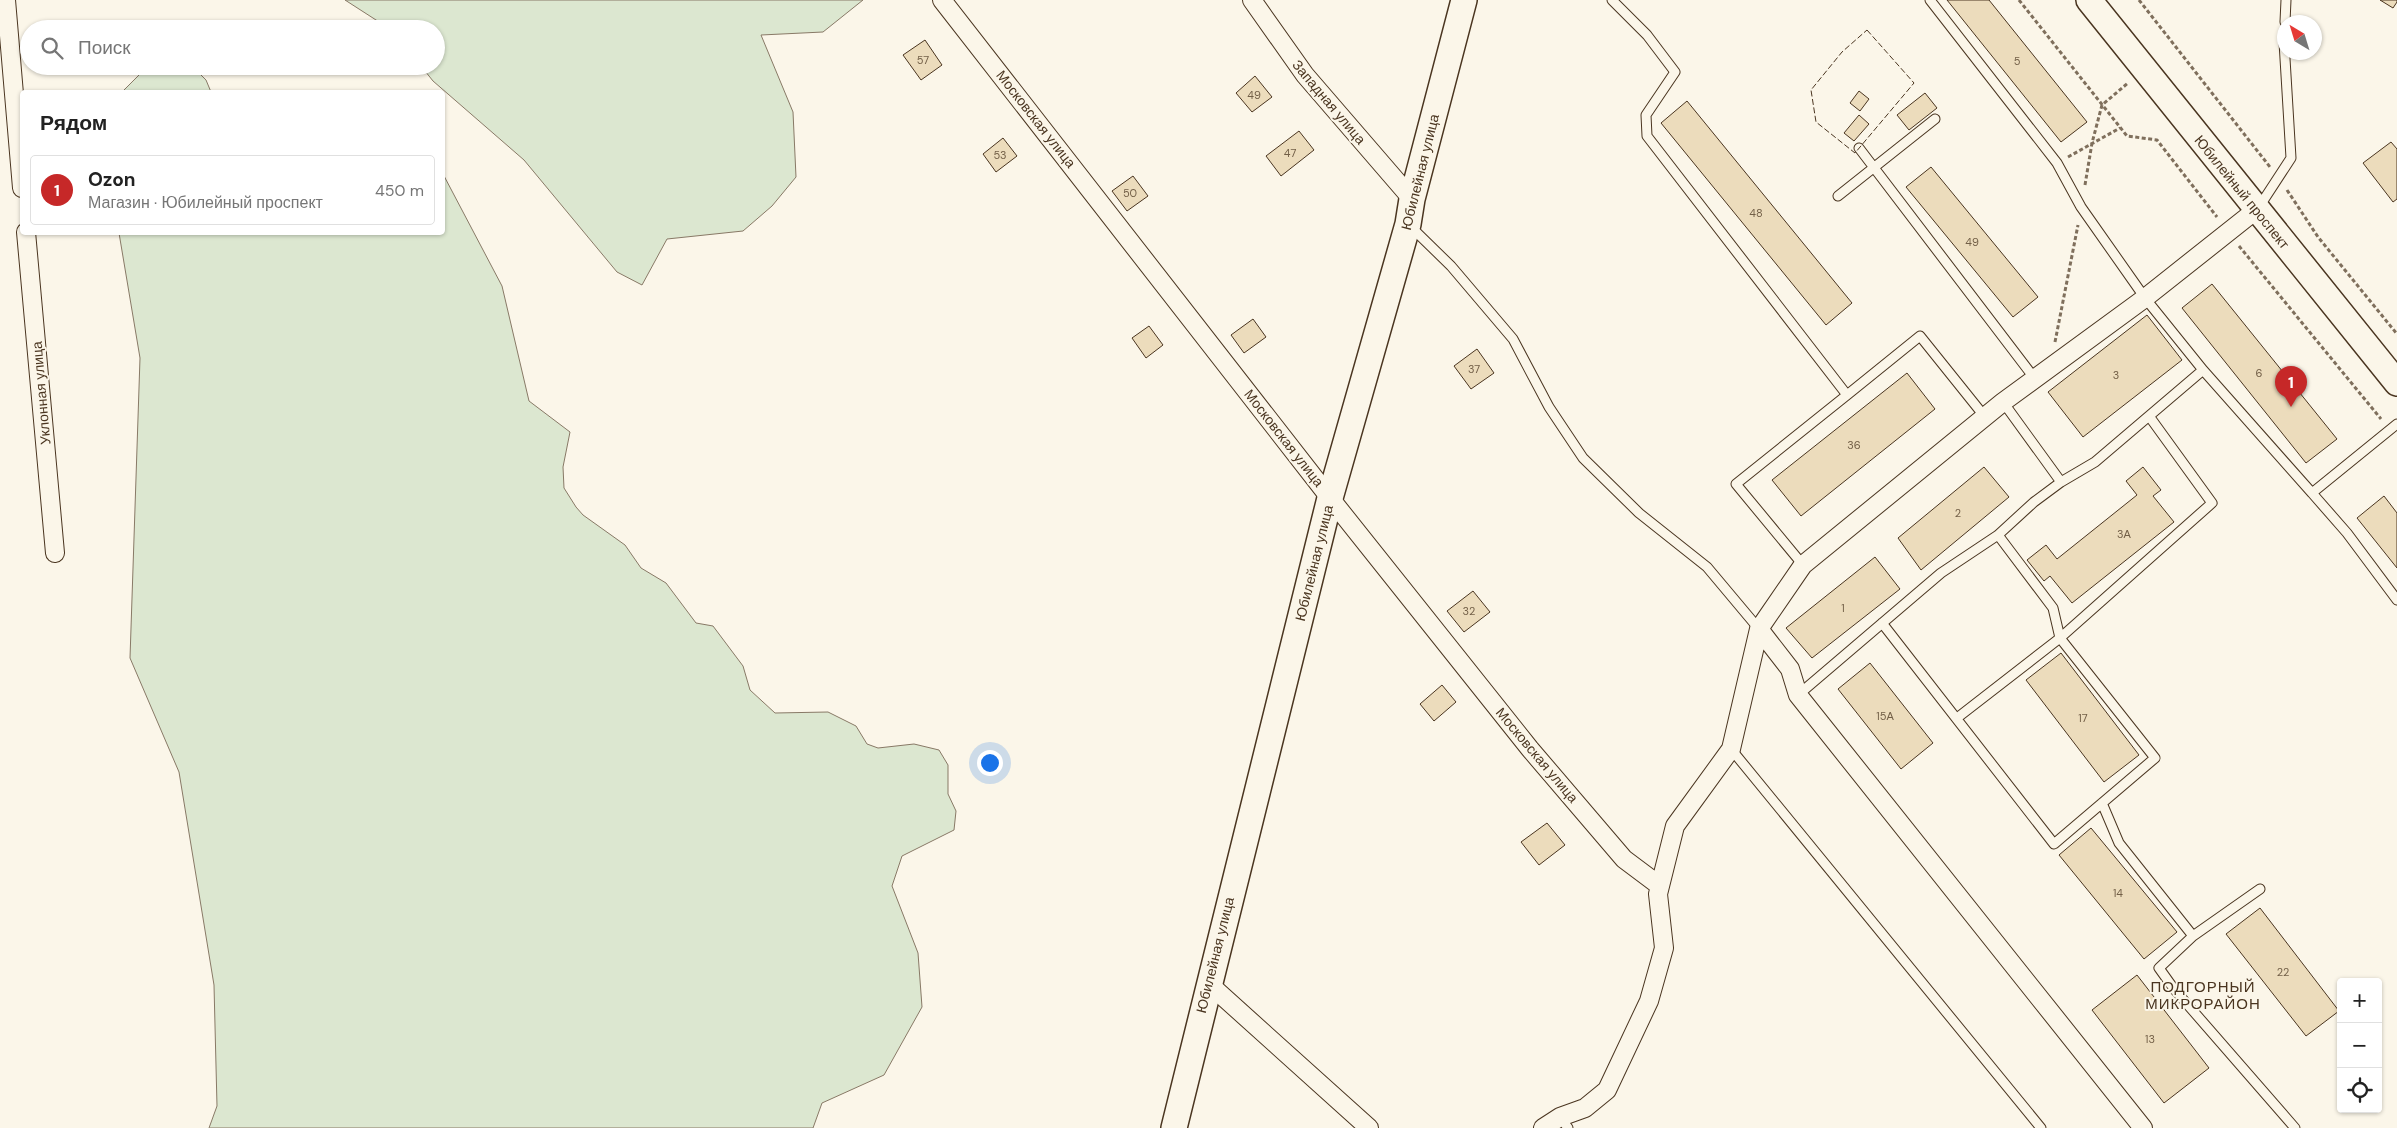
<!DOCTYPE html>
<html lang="ru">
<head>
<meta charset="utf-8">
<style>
  body { margin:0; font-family:"DM Sans",sans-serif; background:#f2f2f2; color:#222 }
  .controls { position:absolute; right:15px; bottom:15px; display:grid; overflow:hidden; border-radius:5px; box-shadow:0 1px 4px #0004 }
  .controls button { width:45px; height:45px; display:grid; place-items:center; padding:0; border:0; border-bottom:1px solid #e0e0e0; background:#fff; color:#222; font:25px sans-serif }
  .compass { position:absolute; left:2277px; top:15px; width:45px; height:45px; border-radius:50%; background:#fff; box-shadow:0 1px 4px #0004; rotate:322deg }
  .you { position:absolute; left:989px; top:762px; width:18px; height:18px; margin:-12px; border:4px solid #fff; border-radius:50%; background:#1a73e8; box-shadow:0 0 0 8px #1a73e833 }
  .badge { display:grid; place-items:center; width:32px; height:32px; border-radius:50%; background:#c62828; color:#fff; font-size:16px; font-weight:700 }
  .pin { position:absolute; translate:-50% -41px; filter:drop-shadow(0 1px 2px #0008) }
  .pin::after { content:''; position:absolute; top:26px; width:18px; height:15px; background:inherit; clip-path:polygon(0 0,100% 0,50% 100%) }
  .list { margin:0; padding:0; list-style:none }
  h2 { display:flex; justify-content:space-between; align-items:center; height:65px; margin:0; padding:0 20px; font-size:21px }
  h2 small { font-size:16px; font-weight:400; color:#767676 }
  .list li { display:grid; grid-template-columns:32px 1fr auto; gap:15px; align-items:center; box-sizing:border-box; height:70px; margin:0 10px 10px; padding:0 10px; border:1px solid #e0e0e0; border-radius:5px }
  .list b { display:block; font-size:19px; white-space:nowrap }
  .list p { margin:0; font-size:16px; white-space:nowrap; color:#767676 }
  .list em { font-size:16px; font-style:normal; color:#767676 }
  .icon { flex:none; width:28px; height:28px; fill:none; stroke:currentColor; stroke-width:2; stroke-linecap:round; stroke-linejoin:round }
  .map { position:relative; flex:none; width:2397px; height:1128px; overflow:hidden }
  .search { position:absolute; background:#fff; box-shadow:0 1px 4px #0004; left:20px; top:20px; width:425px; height:55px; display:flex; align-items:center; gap:12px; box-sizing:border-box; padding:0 18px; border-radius:28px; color:#767676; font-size:19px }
  .panel { position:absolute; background:#fff; box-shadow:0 1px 4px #0004; left:20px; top:90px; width:425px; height:145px; border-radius:5px }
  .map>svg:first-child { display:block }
  .green { fill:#dce7d0; stroke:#887966 }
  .building { fill:#ecdcbc; stroke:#4a3520 }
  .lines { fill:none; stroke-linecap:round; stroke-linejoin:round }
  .lane-casing { stroke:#4a3520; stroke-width:11 }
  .street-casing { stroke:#4a3520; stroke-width:20 }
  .secondary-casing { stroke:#4a3520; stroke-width:28 }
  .path { stroke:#7f6f5c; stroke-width:3; stroke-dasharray:4 2.5; stroke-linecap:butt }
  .lane { stroke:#fbf6e9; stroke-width:9 }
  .street { stroke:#fbf6e9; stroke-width:18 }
  .secondary { stroke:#fbf6e9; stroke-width:25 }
  .fence { stroke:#4a3520; stroke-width:1; stroke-dasharray:6 2.5; stroke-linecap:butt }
  .labels { text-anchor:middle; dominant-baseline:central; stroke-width:4; stroke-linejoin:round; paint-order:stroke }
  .number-label { font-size:11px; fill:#725f47 }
  .street-label { font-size:14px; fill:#4a3520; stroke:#fbf6e9 }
  .neighbourhood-label { font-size:15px; letter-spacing:1px; fill:#4a3520; stroke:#fbf6e9 }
</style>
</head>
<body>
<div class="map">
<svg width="2397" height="1128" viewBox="0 0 2397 1128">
  <rect width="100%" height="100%" fill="#fbf6e9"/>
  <!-- green -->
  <path class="green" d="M345,0h518l-40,32 -62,3 32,77 3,65 -24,29 -29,25 -76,8 -25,46 -25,-13 -93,-112 -91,-79 -12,-15h15v-37h-46z
    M148,66h44l14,14 5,12h-89z
    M443,174l59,112 27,115 41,31 -7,35 1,21 12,19 7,8 42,30 16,23 25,15 30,40 17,3 30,40 7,24 25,23 53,-1 28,14 11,18 11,4 36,-4 25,6 9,15v29l8,17 -2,19 -52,26 -10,30 26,67 4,54 -38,68 -62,28 -9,25h-604l8,-22 -3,-121 -35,-213 -49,-114 10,-300 -21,-125 323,-1z"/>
  <!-- building -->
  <path class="building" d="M1947,0h42l98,122 -26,20z
    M2380,0h17v2l-4,6z
    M925,40l17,25 -21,15 -18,-25z
    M1255,76l17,21 -20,15 -16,-19z
    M1859,91l10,8 -9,12 -10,-8z
    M1925,93l12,15 -28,22 -12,-15z
    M1687,101l165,202 -26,22 -165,-202z
    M1859,115l10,9 -15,17 -10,-8z
    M1299,131l15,19 -33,26 -15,-20z
    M1003,138l14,18 -21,16 -13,-18z
    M2391,142l6,7v50l-4,3 -30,-39z
    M1931,167l107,130 -25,20 -107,-130z
    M1133,176l15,20 -21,15 -15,-20z
    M2212,284l125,155 -31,24 -124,-155z
    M2147,315l35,45 -99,77 -35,-45z
    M1253,319l13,18 -22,16 -13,-18z
    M1149,326l14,19 -17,13 -14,-20z
    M1477,349l17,24 -23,16 -17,-23z
    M1907,373l28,36 -134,107 -29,-36z
    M1984,467l25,30 -88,73 -23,-32z
    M2143,467l18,23 -8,6 21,26 -102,81 -22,-27 -6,5 -17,-21 19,-15 11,14 80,-64 -11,-14z
    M2384,496l13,17v55l-40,-50z
    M1875,557l25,32 -88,69 -26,-30z
    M1473,591l17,21 -26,20 -17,-21z
    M2061,653l78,102 -35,27 -78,-102z
    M1870,663l63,80 -32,26 -63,-80z
    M1442,685l14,17 -22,19 -14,-17z
    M1547,823l18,22 -26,20 -18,-23z
    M2091,828l86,104 -33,27 -85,-104z
    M2260,908l79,103 -33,25 -80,-102z
    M2137,975l72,93 -45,35 -72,-93z"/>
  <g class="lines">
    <defs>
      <path id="lane" d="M1612,0l35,35 28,37 -29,43 1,21 200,259 73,-59 65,81
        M1930,0l127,163 24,44 64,91 58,72 -108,92 -34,20
        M2285,22l1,-22
        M1859,148l176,231
        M1838,196l97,-77
        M2259,207l32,-49 -7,-116
        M1410,226l41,40 62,73 36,68 34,51 56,55 68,54 52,62
        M2203,370l109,123 85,-69
        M2312,493l35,40 50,67
        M1803,565l-67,-81 111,-89
        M1882,623l172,221 101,-86 -95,-120 -7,-30 -55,-73
        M1798,695l143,-122 57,-38 36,-33 27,-20 -58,-80
        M1957,718l103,-80 152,-135 -63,-87
        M1731,749l310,379
        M2102,803l17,40 74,93
        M2260,889l-67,47 -34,32 15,21 121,139
        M1560,1117l8,11"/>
      <path id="street" d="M6,0l16,188
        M942,0l388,498 200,251 94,110 36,27
        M1252,0l53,75 107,124
        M26,232l29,321
        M1759,629l31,40 8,26 345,433
        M1208,983l161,145
        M1543,1128l17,-11 25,-9 22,-18 42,-89 15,-53 -6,-54 17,-68 56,-77 28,-120 44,-64 200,-163 142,-104 111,-88"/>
      <path id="secondary" d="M2089,0l308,383
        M1174,1128l156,-630 78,-274 4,-25 52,-199"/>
    </defs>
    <!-- lane casing -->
    <use href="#lane" class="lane-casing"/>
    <!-- street casing -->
    <use href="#street" class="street-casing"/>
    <!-- secondary casing -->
    <use href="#secondary" class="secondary-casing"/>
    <!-- path -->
    <path class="path" d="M2019,0l108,136 30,4 60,77
      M2139,0l131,167
      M2068,157l52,-29
      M2085,185l7,-42 10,-38 26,-22
      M2287,190l31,47 79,97
      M2239,246l142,173
      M2055,342l23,-117"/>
    <!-- lane -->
    <use href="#lane" class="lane"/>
    <!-- street -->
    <use href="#street" class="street"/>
    <!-- secondary -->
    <use href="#secondary" class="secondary"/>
    <!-- fence -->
    <path class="fence" d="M1867,30l47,53 -59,70 -39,-31 -5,-32 31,-38z"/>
  </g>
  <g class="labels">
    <!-- number labels -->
    <g class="number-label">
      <text x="923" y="60">57</text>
      <text x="2017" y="61">5</text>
      <text x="1254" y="95">49</text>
      <text x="1290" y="153">47</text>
      <text x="1000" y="155">53</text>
      <text x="1130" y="193">50</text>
      <text x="1756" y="213">48</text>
      <text x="1972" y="242">49</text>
      <text x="1474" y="369">37</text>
      <text x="2259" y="373">6</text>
      <text x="2116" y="375">3</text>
      <text x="1854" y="445">36</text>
      <text x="1958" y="513">2</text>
      <text x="2124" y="534">3А</text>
      <text x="1843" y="608">1</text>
      <text x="1469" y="611">32</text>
      <text x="1885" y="716">15А</text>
      <text x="2083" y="718">17</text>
      <text x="2118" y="893">14</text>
      <text x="2283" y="972">22</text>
      <text x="2150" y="1039">13</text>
    </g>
    <!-- street labels -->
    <g class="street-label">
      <text transform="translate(1329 102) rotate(50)">Западная улица</text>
      <text transform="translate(1036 119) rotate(52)">Московская улица</text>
      <text transform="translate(1420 172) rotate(-76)">Юбилейная улица</text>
      <text transform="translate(2242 192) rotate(51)">Юбилейный проспект</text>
      <text transform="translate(41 393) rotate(-95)">Уклонная улица</text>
      <text transform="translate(1284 438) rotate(52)">Московская улица</text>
      <text transform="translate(1314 563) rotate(-76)">Юбилейная улица</text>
      <text transform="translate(1537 755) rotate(50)">Московская улица</text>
      <text transform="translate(1215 955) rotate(-76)">Юбилейная улица</text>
    </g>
    <!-- neighbourhood labels -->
    <g class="neighbourhood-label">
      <text x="2203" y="987">ПОДГОРНЫЙ<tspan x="2203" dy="17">МИКРОРАЙОН</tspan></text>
    </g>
  </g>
</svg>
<div class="controls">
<button>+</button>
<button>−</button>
<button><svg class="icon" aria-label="locate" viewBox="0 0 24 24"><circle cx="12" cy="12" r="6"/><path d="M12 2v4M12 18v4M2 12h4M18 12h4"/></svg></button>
</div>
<svg class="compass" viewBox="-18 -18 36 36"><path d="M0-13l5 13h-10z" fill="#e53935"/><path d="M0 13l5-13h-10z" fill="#767676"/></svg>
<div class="you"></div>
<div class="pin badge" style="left:2291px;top:407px">1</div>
<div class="search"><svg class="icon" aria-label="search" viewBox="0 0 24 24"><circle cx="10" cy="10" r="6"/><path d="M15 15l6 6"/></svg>Поиск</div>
<section class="panel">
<h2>Рядом<small></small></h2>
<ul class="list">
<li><span class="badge">1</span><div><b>Ozon</b><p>Магазин · Юбилейный проспект</p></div><em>450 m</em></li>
</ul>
</section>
</div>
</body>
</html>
